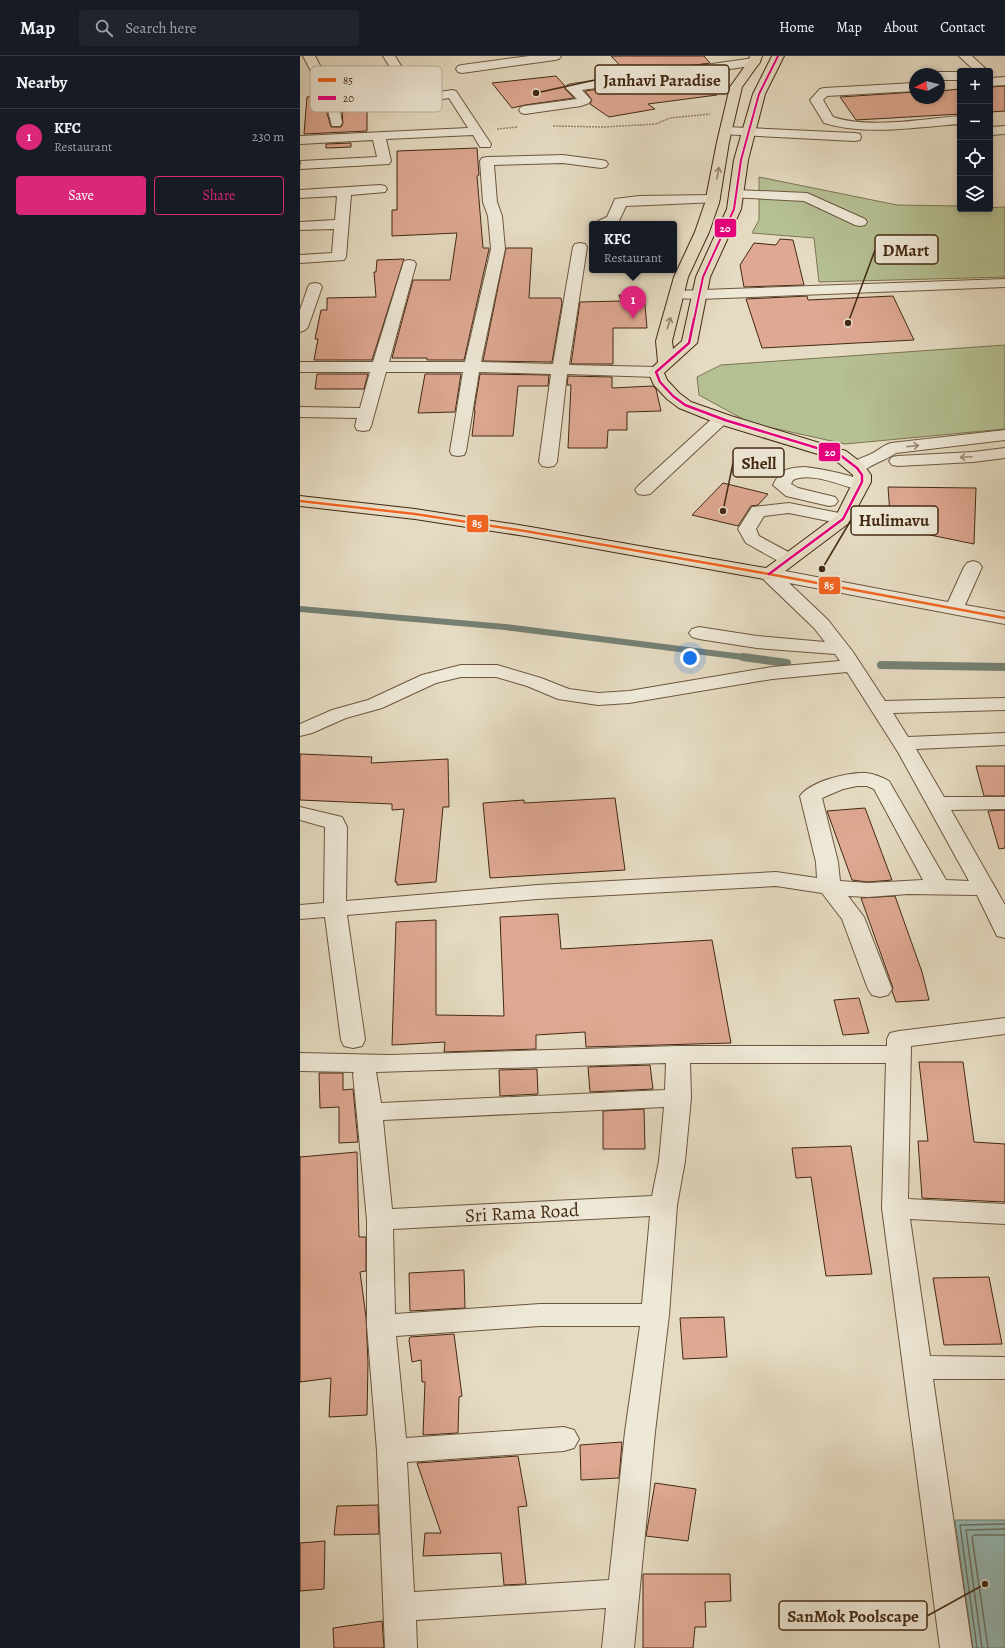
<!DOCTYPE html>
<html lang="en">
<head>
<meta charset="utf-8">
<style>
  body { margin:0; font-family:Alegreya,serif; background:#20242c; color:#f1f3f6 }
  .controls { position:absolute; right:12px; top:12px; display:grid; overflow:hidden; border-radius:4px; box-shadow:0 2px 6px #0003 }
  .controls button { width:36px; height:36px; display:grid; place-items:center; padding:0; border:0; border-bottom:1px solid #363941; background:#171b24; color:#f1f3f6; font:20px sans-serif }
  .compass { position:absolute; left:609px; top:12px; width:36px; height:36px; border-radius:50%; background:#171b24; box-shadow:0 2px 6px #0003; rotate:263deg }
  .you { position:absolute; left:390px; top:602px; width:14px; height:14px; margin:-10px; border:3px solid #fff; border-radius:50%; background:#1a73e8; box-shadow:0 0 0 6px #1a73e833 }
  .badge { display:grid; place-items:center; width:26px; height:26px; border-radius:50%; background:#db2777; color:#fff; font-size:13px; font-weight:700 }
  .pin { position:absolute; translate:-50% -33px; filter:drop-shadow(0 1px 2px #0008) }
  .pin::after { content:''; position:absolute; top:21px; width:14px; height:12px; background:inherit; clip-path:polygon(0 0,100% 0,50% 100%) }
  .popup { position:absolute; left:289px; top:165px; width:88px; height:52px; box-sizing:border-box; display:grid; place-content:center; border-radius:4px; background:#171b24; filter:drop-shadow(0 1px 3px #0005); font-size:13px; white-space:nowrap; color:#9ea1a6 }
  .popup b { font-size:15px; color:#f1f3f6 }
  .popup::after { content:''; position:absolute; left:50%; top:100%; margin-left:-8px; border:8px solid transparent; border-top-color:#171b24 }
  .list { margin:0; padding:0; list-style:none }
  h2 { display:flex; justify-content:space-between; align-items:center; height:52px; margin:0; padding:0 16px; font-size:17px }
  h2 small { font-size:13px; font-weight:400; color:#9ea1a6 }
  .list li { display:grid; grid-template-columns:26px 1fr auto; gap:12px; align-items:center; box-sizing:border-box; height:56px; padding:0 16px; border-top:1px solid #363941 }
  .list b { display:block; font-size:15px; white-space:nowrap }
  .list p { margin:0; font-size:13px; white-space:nowrap; color:#9ea1a6 }
  .list em { font-size:13px; font-style:normal; color:#9ea1a6 }
  .actions { display:flex; gap:8px; padding:12px 16px }
  .actions a { flex:1; padding:9px 0; border:1px solid #db2777; border-radius:4px; text-align:center; font-size:14px; color:#db2777 }
  .actions .main { background:#db2777; color:#fff }
  .icon { flex:none; width:22px; height:22px; fill:none; stroke:currentColor; stroke-width:2; stroke-linecap:round; stroke-linejoin:round }
  .map { position:relative; flex:none; width:705px; height:1592px; overflow:hidden }
  header { display:flex; align-items:center; gap:24px; box-sizing:border-box; height:56px; padding:0 20px; background:#171b24; border-bottom:1px solid #363941 }
  header strong { font-size:19px }
  nav { display:flex; gap:22px; margin-inline-start:auto; font-size:14px }
  .search { width:280px; height:36px; background:#20242c; display:flex; align-items:center; gap:10px; box-sizing:border-box; padding:0 14px; border-radius:4px; color:#9ea1a6; font-size:15px }
  main { display:flex }
  aside { flex:1; background:#171b24 }
  .map>svg:first-child { display:block }
  .green { fill:#b5c093; stroke:#7c7452 }
  .water { fill:#96bbb5; stroke:#758174 }
  .lines { fill:none; stroke-linecap:round; stroke-linejoin:round }
  .shore { stroke:#6c7264; stroke-width:1.5 }
  .stream-far1 { stroke:#758174; stroke-width:6 }
  .stream { stroke:#758174; stroke-width:8 }
  .building { fill:#dea892; stroke:#432912 }
  .minor-casing { stroke:#6c563e; stroke-width:2 }
  .major-casing { stroke:#432912; stroke-width:2 }
  .path { stroke:#432912; stroke-width:1.5; stroke-dasharray:0.5 1; stroke-linecap:butt }
  .minor { fill:#eee8d7; fill-rule:evenodd }
  .major { fill:#e5dbc2; fill-rule:evenodd }
  .bus-1-casing { stroke:#eee8d7; stroke-width:5 }
  .bus-2-far1-casing { stroke:#eee8d7; stroke-width:4 }
  .bus-2-casing { stroke:#eee8d7; stroke-width:5 }
  .bus-1 { stroke:#f26522; stroke-width:2.5 }
  .bus-2-far1 { stroke:#e5007d; stroke-width:2 }
  .bus-2 { stroke:#e5007d; stroke-width:2.5 }
  .oneway { stroke:#94826a }
  .oneway2 { stroke:#988874 }
  .labels { text-anchor:middle; dominant-baseline:central; stroke-width:3; stroke-linejoin:round; paint-order:stroke }
  .near-street-label { font-size:19px; fill:#432912; stroke:#eee8d7 }
  .key { fill:#eee8d7; stroke:#bbaf9c; stroke-width:1 }
  .key-label { font-size:11px; fill:#432912 }
  .leader { fill:none; stroke:#432912; stroke-width:1.5 }
  .callout-dot { fill:#432912; stroke:#eee8d7; stroke-width:1.5 }
  .callout { fill:#eee8d7; stroke:#432912; stroke-width:1.5 }
  .callout-label { font-size:17px; text-anchor:middle; font-weight:bold; fill:#432912 }
  .line-badge { stroke:#eee8d7; stroke-width:1.5 }
  .badge-label { font-size:11px; text-anchor:middle; font-weight:bold; fill:#fff }
</style>
</head>
<body>
<header>
<strong>Map</strong>
<div class="search"><svg class="icon" aria-label="search" viewBox="0 0 24 24"><circle cx="10" cy="10" r="6"/><path d="M15 15l6 6"/></svg>Search here</div>
<nav><a>Home</a><a>Map</a><a>About</a><a>Contact</a></nav>
</header>
<main>
<aside>
<h2>Nearby<small></small></h2>
<ul class="list">
<li><span class="badge">1</span><div><b>KFC</b><p>Restaurant</p></div><em>230 m</em></li>
</ul>
<div class="actions"><a class="main">Save</a><a>Share</a></div>
</aside>
<div class="map">
<svg width="705" height="1592" viewBox="0 0 705 1592">
  <rect width="100%" height="100%" fill="#e5dbc2"/>
  <filter id="stains"><feTurbulence type="fractalNoise" baseFrequency=".005" numOctaves="4"/><feColorMatrix values="0 0 0 0 .2 0 0 0 0 .09 0 0 0 0 .02 0 0 0 .5 -.17"/></filter>
  <radialGradient id="worn" r=".72"><stop offset=".6" stop-color="#630" stop-opacity="0"/><stop offset="1" stop-color="#630" stop-opacity=".3"/></radialGradient>
  <!-- green -->
  <path class="green" d="M459,121l138,28 63,1v3l45,-2v70l-186,5 -5,-44 -62,-5 7,-13z
    M705,289v84l-160,15 -95,-21 -51,-28 -2,-18 24,-12z"/>
  <!-- water -->
  <path class="water" d="M655,1464h50v128h-32z"/>
  <g class="lines">
    <!-- shore -->
    <path class="shore" d="M677,1592l-17,-123 45,-1
      M682,1592l-16,-118 39,-1
      M688,1592l-16,-111 2,-2h31"/>
    <!-- stream-far1 -->
    <path class="stream-far1" d="M0,553l205,18 246,31"/>
    <!-- stream -->
    <path class="stream" d="M443,601l44,6
      M581,609l124,2"/>
  </g>
  <!-- building -->
  <path class="building" d="M311,0h93l6,7 -82,11z
    M418,16l9,10 -22,2 12,11 -69,9 7,5 -46,8 -19,-13 2,-4 -7,-9z
    M256,20l9,10v3l9,9 -49,7 -13,3 -20,-25z
    M705,30v25l-15,1v-25z
    M660,33v25l-104,6 -16,-23 75,-5v6h24v-7z
    M68,39v9l-3,-2h-26l-2,-6z
    M22,40l9,31h10l2,-4 -1,-11 23,-2 2,-2v23l-63,3 3,-37z
    M51,87v4l-25,1v-4z
    M177,92l2,27 -2,1 6,72h6v1l-25,111h-37v-2h-35l21,-78h37l7,-47 -65,3v-26h5v-59z
    M480,183l13,1 11,45 -60,2 -4,-22 14,-22 22,2z
    M206,192h26l-3,50h32l1,5 -10,59 -69,-1z
    M104,203l-32,101h-58l4,-21h-3l6,-29h6v-12l49,-1 -2,-25h2l1,-12z
    M344,237l3,35h-34v36h-42l9,-62 41,-1 -2,-6z
    M507,240l1,4 85,-4 21,44 -152,8 -16,-49z
    M17,318h51l-4,15h-49z
    M125,318h36l-6,38 -37,1z
    M180,318l69,1 -1,11h-30l-5,50h-41l3,-25h-1z
    M268,320l44,1v11l41,-2 3,3 5,22 -34,1v18h-19l-1,18h-39l3,-63h-4z
    M423,427l45,11 -10,11 -7,1 -13,20 -46,-11z
    M588,431l88,1 -2,56 -83,-17z
    M0,698l72,3 -1,6 77,-4 1,48h-6l-7,75 -39,3v-3h-2l9,-73 -12,1v-6l-92,-4z
    M676,710h29v30h-21z
    M315,742l10,72 -135,8 -7,-75 41,-3v3z
    M565,752l27,72 -24,2 -16,-2 -25,-69z
    M705,754v38l-6,1 -11,-38z
    M595,840l27,76 7,28 -33,2 -4,-11 1,-3 -32,-90z
    M258,858l3,35 151,-9 19,103 -145,4 -1,-15 -49,3v14l-92,3 1,-10 -53,3 4,-123 40,-2v95l68,1 -4,-99z
    M559,942l10,35 -26,2 -9,-35z
    M619,1006h44l11,80 31,2v58l-83,-4 -4,-57h10z
    M350,1009l3,24 -63,3 -2,-25z
    M237,1013l1,25 -38,2 -1,-26z
    M19,1017h24v17l10,-1 5,53 -19,1v-36l-19,1z
    M344,1053l1,40h-42v-38z
    M551,1090l21,128 -46,2 -15,-99 -15,1 -4,-30z
    M57,1096l2,85h7v34l-6,1 6,45 2,46 -1,52 -38,2 2,-39 -31,4v-225z
    M164,1214l1,38 -55,3 -1,-38z
    M689,1221l13,67 -58,1 -11,-67z
    M424,1261l3,40 -44,2 -3,-41z
    M154,1278l8,62 -3,1 -1,36 -35,2 2,-53h-3l-1,-22 -9,2 -3,-22 1,-3z
    M322,1386l-3,36 -38,2 -1,-35z
    M218,1400l9,50 -9,1 8,77 -22,1 -3,-32 -78,3 2,-23h16l-24,-70z
    M355,1427l41,6 -8,52 -42,-5z
    M78,1449l1,29 -45,1 3,-29z
    M25,1485l-1,48 -24,2v-48z
    M343,1518h87l1,27 -26,1 1,25h-11l-2,21h-50z
    M82,1565l2,27h-50l-1,-20z"/>
  <g class="lines">
    <defs>
      <path id="minor" d="M3,0h12l17,32 6,15h27l2,3 -2,3 -25,2 2,12 -2,3h-8l-8,-30z
        M83,0h12l21,34 -2,3h-8z
        M229,0h32l-2,3 -4,1 -93,13 -4,-1 -2,-3 2,-3 4,-1z
        M659,0h13l16,15h-13z
        M454,2l4,1 2,3 -2,3 -176,25 9,10 -2,3 -8,3 -56,8 -4,-1 -2,-3 2,-3 4,-1 52,-7 -11,-11 2,-3 4,-1z
        M639,16h21v8h-21v-6h-5z
        M705,21v8l-15,1v-8z
        M615,27v8l-88,5 -4,4 10,17c36,12 89,2 127,-1v8c-45,3 -93,12 -136,-1l-14,-23 10,-11 4,-1z
        M152,34l4,1 35,53 -1,3h-10l-7,-12 -87,4 5,22 -2,3 -89,5 1,-8 76,-4 -4,-17 -73,4v-8l168,-8 -19,-30 -68,11 -4,-1 -2,-3 2,-3 4,-1z
        M705,70v8l-15,1v-8z
        M426,71l129,6 5,1 1,3 -1,3 -5,1 -134,-7 -1,-3 1,-3z
        M263,99l38,5 5,1 2,3 -2,3 -5,1 -38,-5 -69,2 3,37 5,14 3,33 -24,113 72,2 20,-117 2,-3 5,-1 5,1 2,3 -18,118 87,2 6,2 2,3 -2,3 -6,2 -89,-3 -10,88 -3,4 -6,1 -6,-1 -3,-4 12,-88 -72,-2 -13,79 -2,4 -6,1 -6,-1 -2,-4 13,-79h-77l-15,54 -2,4 -6,1 -6,-1 -2,-4 2,-8 -57,-1v-10l60,1 10,-36h-70v-10h73l31,-101 5,-1 5,1 2,3 -27,98h76l26,-113 -3,-33 -5,-14 -3,-41 2,-3 5,-1z
        M80,129l5,1 2,3 -2,3 -34,3 -5,62 -2,3 -44,3v-8l32,-2 2,-24 -34,1v-8l35,-2 2,-24 -37,2v-8z
        M436,134l71,3 58,26 2,3 -2,3 -5,1 -5,-1 -51,-24 -73,-4 -2,-3 2,-3z
        M413,139l5,1 2,3 -2,3 -92,4 -8,17 -22,1 2,-3 9,-4 8,-18 24,-3z
        M705,223v8l-306,12 -28,-1 -2,-3 2,-3 5,-1z
        M15,227l5,1 2,3 -14,40 -3,3 -5,2v-22l8,-23 2,-3z
        M421,358l6,2 2,3 -2,3 -77,72 -6,1 -6,-1 -3,-4 3,-4 77,-70z
        M705,374v10l-109,13c-7,5 -13,7 -21,11 -9,4 -13,10 -24,8l-3,-4c6,-8 14,-10 23,-14 7,-3 12,-9 20,-11z
        M705,392v10l-32,4 -75,4 -6,-1 -3,-4 3,-4 6,-1 75,-4z
        M504,411c12,1 58,9 65,18l-3,4 -6,1c-18,-4 -50,-19 -67,-10l-2,4 7,4 37,9 3,4 -3,4 -6,1 -43,-10 -13,-11c8,-16 14,-17 31,-18z
        M489,447l60,12 3,4 -3,4 -6,1 -54,-11 -25,3 -8,13 3,7 35,19 3,4 -3,4 -6,1 -6,-1 -36,-20 -8,-14 14,-22z
        M673,505l6,2 3,4 -17,38 40,7v12l-216,-41 39,37 25,32 32,49 120,-3v12l-112,3 15,24 97,-4v12l-89,4 28,48h61v12l-54,1 54,95v33l-8,-2 -20,-41 -69,-1 -40,3 -20,-1 16,21 28,72 -4,6 -8,2 -8,-2 -4,-6 -26,-70 -20,-26 -46,-7 -239,13 -190,16 18,125 -3,6 -9,2 -9,-2 -3,-6 -16,-123 -25,2v-14l24,-2 1,-76 -25,-7v-13l42,10 5,10 -1,74 191,-16 239,-13 41,6 -1,-16 -16,-66c11,-15 48,-24 66,-23 8,1 16,4 23,8l57,99 23,1 -71,-129 -51,-80 -75,7 -143,24 -31,2 -40,-6 -31,-13 -31,-9h-35l-25,6 -54,25 -36,10 -34,15 -12,3v-12l32,-14 36,-10 54,-25 39,-10h36l44,13 28,11 29,4 31,-2 143,-24 68,-6 -5,-7 -78,-6 -58,-9 -7,-2 -3,-4 3,-4 7,-2 58,9 68,6 -11,-14 -52,-50 -2,-4 2,-4 7,-2 179,34 16,-35 3,-4zM557,730h10l7,3 49,91 -55,3 -28,-2 -2,-19 -16,-64 21,-9z
        M705,962v16l-94,12 -3,153 97,5v20l-95,-5 20,137 75,1v22h-72l39,269h-32l-58,-440 4,-145h-196l1,35 -6,63 -8,44 -8,110 -14,117 -21,216h-32l4,-40 -190,12 1,28h-32l-8,-197 -10,-125v-106l-14,-146 1,-2 -54,-1v-18l90,2 288,-9h209v-7l3,-6 9,-2zM366,1007l-1,27 -284,13 -5,-31zM364,1051l-5,54 -7,35 -260,13 -9,-89zM350,1160l-8,88h-102l-145,10 -2,-85zM240,1270h100l-15,106 -16,148 -195,12 -7,-130 157,-11 10,-3 5,-9 -5,-9 -10,-3 -158,11 -10,-102z"/>
      <path id="major" d="M450,0h12l-2,6 -18,25 -13,55 -10,61 -10,29 -21,45 -16,64 1,8 9,-8 14,-64 31,-68 7,-49 8,-28 11,-38 19,-38h12l-19,38 -17,66 -7,49 -31,68 -13,66 -33,30 3,7 12,13 12,9 40,14 115,35 17,13 8,11v7l-22,41 -73,55 -7,2 -244,-44 -110,-17 -115,-13v-10l115,13 110,17 241,42 70,-52 17,-34v-7l-19,-16 -115,-35 -40,-16 -12,-9 -13,-14 -6,-13 10,-10 -2,-21 18,-64 21,-45 10,-29 12,-61 13,-55 18,-25z"/>
    </defs>
    <!-- minor casing -->
    <use href="#minor" class="minor-casing"/>
    <!-- major casing -->
    <use href="#major" class="major-casing"/>
    <!-- path -->
    <path class="path" d="M253,70l51,1 52,-3 14,-6 40,-4
      M197,73l21,-2"/>
    <!-- minor -->
    <use href="#minor" class="minor"/>
    <!-- major -->
    <use href="#major" class="major"/>
    <defs>
      <path id="bus-1" d="M0,445l115,13 110,17 244,43 236,44"/>
      <path id="bus-2-far1" d="M394,264l9,-43 31,-68 7,-49 18,-66 19,-38"/>
      <path id="bus-2" d="M394,263l-5,24 -33,29 4,10 13,14 12,9 40,15 115,35 17,13 5,7v7l-19,37 -74,55"/>
    </defs>
    <!-- bus-1 casing -->
    <use href="#bus-1" class="bus-1-casing"/>
    <!-- bus-2-far1 casing -->
    <use href="#bus-2-far1" class="bus-2-far1-casing"/>
    <!-- bus-2 casing -->
    <use href="#bus-2" class="bus-2-casing"/>
    <!-- bus-1 -->
    <use href="#bus-1" class="bus-1"/>
    <!-- bus-2-far1 -->
    <use href="#bus-2-far1" class="bus-2-far1"/>
    <!-- bus-2 -->
    <use href="#bus-2" class="bus-2"/>
  </g>
  <!-- one-way arrows -->
  <defs><path id="oneway-shaft" d="M-6 0H5M1.5-3L5.5 0L1.5 3" fill="none" stroke-width="1.6" stroke-linecap="round" stroke-linejoin="round"/></defs>
  <g class="oneway">
    <use href="#oneway-shaft" transform="translate(418 117) rotate(-80)"/>
    <use href="#oneway-shaft" transform="translate(369 267) rotate(-74)"/>
  </g>
  <g class="oneway2">
    <use href="#oneway-shaft" transform="translate(613 390) rotate(-6)"/>
    <use href="#oneway-shaft" transform="translate(666 401) rotate(177)"/>
  </g>
  <g class="labels">
    <!-- near-street labels -->
    <g class="near-street-label">
      <text transform="translate(222 1157) rotate(-3)">Sri Rama Road</text>
    </g>
  </g>
  <!-- legend -->
  <rect x="10" y="10" width="132" height="46" rx="6" class="key"/>
  <rect x="18" y="22" width="18" height="4" fill="#f26522"/>
  <rect x="18" y="40" width="18" height="4" fill="#e5007d"/>
  <g class="key-label">
    <text x="43" y="28">85</text>
    <text x="43" y="46">20</text>
  </g>
  <!-- callouts -->
  <path class="leader" d="M236 37L295 24M548 267L575 194M423 455L433 407M522 513L551 464M685 1528L627 1560"/>
  <g class="callout-dot">
    <circle cx="236" cy="37" r="4"/>
    <circle cx="548" cy="267" r="4"/>
    <circle cx="423" cy="455" r="4"/>
    <circle cx="522" cy="513" r="4"/>
    <circle cx="685" cy="1528" r="4"/>
  </g>
  <g class="callout">
    <rect x="295" y="9" width="134" height="29" rx="4"/>
    <rect x="575" y="179" width="63" height="29" rx="4"/>
    <rect x="433" y="392" width="51" height="29" rx="4"/>
    <rect x="551" y="450" width="87" height="29" rx="4"/>
    <rect x="479" y="1545" width="148" height="29" rx="4"/>
  </g>
  <g class="callout-label">
    <text x="362" y="30">Janhavi Paradise</text>
    <text x="606" y="200">DMart</text>
    <text x="459" y="413">Shell</text>
    <text x="594" y="470">Hulimavu</text>
    <text x="553" y="1566">SanMok Poolscape</text>
  </g>
  <g class="line-badge">
    <rect x="414" y="162" width="23" height="20" rx="4" fill="#e5007d"/>
    <rect x="518" y="386" width="23" height="20" rx="4" fill="#e5007d"/>
    <rect x="166" y="458" width="23" height="19" rx="4" fill="#f26522"/>
    <rect x="518" y="520" width="23" height="19" rx="4" fill="#f26522"/>
  </g>
  <g class="badge-label">
    <text x="425" y="176">20</text>
    <text x="530" y="400">20</text>
    <text x="177" y="471">85</text>
    <text x="529" y="533">85</text>
  </g>
  <rect width="100%" height="100%" filter="url(#stains)"/>
  <rect width="100%" height="100%" fill="url(#worn)"/>
</svg>
<div class="controls">
<button>+</button>
<button>−</button>
<button><svg class="icon" aria-label="locate" viewBox="0 0 24 24"><circle cx="12" cy="12" r="6"/><path d="M12 2v4M12 18v4M2 12h4M18 12h4"/></svg></button>
<button><svg class="icon" aria-label="layers" viewBox="0 0 24 24"><path d="M12 4l9 5-9 5-9-5zM3 14l9 5 9-5"/></svg></button>
</div>
<svg class="compass" viewBox="-18 -18 36 36"><path d="M0-13l5 13h-10z" fill="#e53935"/><path d="M0 13l5-13h-10z" fill="#9ea1a6"/></svg>
<div class="you"></div>
<div class="pin badge" style="left:333px;top:263px">1</div>
<div class="popup"><b>KFC</b>Restaurant</div>
</div>
</main>
</body>
</html>
